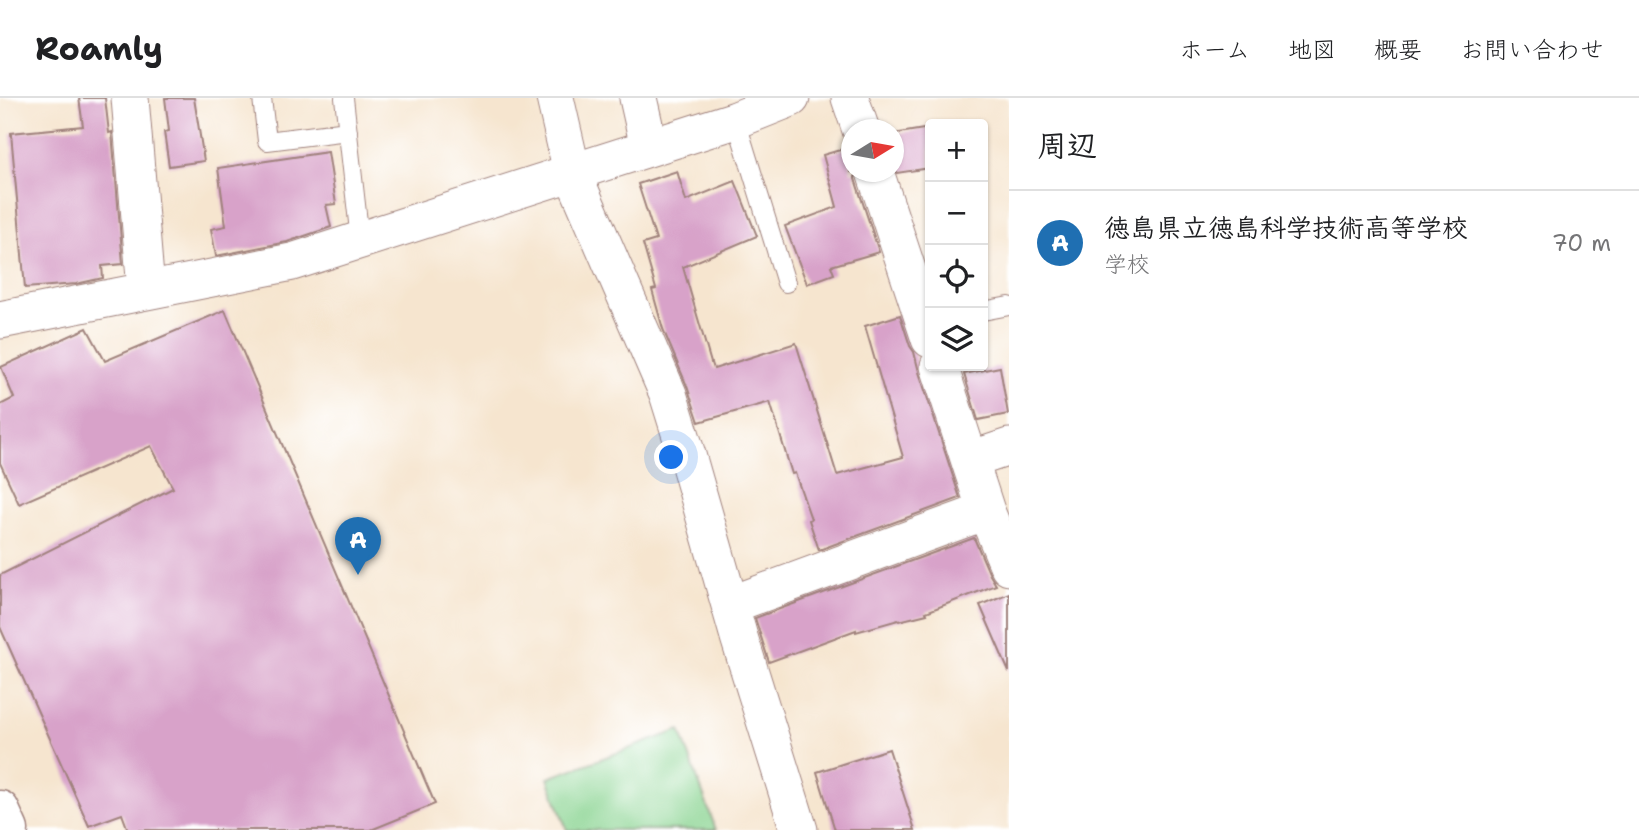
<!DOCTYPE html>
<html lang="ja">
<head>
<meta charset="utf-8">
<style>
  body { margin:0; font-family:"Shantell Sans","Klee One",sans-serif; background:#f6f6f6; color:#202124 }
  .controls { position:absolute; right:21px; top:21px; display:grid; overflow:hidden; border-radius:7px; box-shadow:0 2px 5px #0004 }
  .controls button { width:63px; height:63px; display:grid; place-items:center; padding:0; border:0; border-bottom:2px solid #e0e0e0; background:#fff; color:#202124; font:35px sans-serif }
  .compass { position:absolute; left:841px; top:21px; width:63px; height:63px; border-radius:50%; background:#fff; box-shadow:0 2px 5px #0004; rotate:79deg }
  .you { position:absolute; left:672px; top:360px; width:24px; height:24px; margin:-18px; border:5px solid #fff; border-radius:50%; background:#1a73e8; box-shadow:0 0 0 10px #1a73e833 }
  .badge { display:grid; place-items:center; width:46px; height:46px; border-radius:50%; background:#1f6fb2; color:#fff; font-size:23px; font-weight:700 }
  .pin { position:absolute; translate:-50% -58px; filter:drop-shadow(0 2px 4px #0008) }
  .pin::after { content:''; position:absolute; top:37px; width:24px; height:21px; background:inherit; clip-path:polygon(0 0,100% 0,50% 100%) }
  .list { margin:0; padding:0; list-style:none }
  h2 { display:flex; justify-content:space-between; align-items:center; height:91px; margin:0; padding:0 28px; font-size:30px }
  h2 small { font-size:23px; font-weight:400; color:#757577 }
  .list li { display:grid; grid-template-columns:46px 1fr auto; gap:21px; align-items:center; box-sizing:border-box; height:105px; padding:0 28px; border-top:2px solid #e0e0e0 }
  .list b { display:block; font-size:26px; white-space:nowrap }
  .list p { margin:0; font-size:23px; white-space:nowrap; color:#757577 }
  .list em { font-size:23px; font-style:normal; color:#757577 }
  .icon { flex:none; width:38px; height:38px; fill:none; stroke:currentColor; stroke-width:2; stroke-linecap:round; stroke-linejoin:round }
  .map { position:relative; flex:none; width:1009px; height:732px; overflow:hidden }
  header { display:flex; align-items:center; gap:42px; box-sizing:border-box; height:98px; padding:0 35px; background:#fff; border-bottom:2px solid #e0e0e0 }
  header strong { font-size:33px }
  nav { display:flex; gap:38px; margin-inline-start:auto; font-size:24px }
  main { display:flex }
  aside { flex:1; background:#fff }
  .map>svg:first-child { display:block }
  .green { fill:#89d491; stroke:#6a7a5e; stroke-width:2 }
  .building { fill:#d8a2c9 }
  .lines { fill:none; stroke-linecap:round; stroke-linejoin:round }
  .service-casing { stroke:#a0827d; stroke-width:20 }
  .minor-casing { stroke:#a0827d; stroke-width:39 }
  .primary-casing { stroke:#a0827d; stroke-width:41 }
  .service { stroke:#fff; stroke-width:18 }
  .minor { stroke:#fff; stroke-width:37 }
  .primary { stroke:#fff; stroke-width:38 }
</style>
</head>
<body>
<header>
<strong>Roamly</strong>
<nav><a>ホーム</a><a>地図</a><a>概要</a><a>お問い合わせ</a></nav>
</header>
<main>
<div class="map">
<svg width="1009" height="732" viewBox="0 0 1009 732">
  <rect width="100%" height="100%" fill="#fff"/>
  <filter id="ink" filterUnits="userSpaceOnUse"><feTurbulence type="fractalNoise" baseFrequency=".0143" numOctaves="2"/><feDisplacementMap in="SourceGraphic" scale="14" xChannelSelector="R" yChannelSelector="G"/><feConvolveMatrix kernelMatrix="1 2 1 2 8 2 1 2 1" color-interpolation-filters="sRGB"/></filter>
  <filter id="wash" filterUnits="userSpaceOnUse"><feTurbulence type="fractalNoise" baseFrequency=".00686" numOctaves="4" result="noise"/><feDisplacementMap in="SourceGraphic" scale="28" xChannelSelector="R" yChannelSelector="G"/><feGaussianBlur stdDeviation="1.57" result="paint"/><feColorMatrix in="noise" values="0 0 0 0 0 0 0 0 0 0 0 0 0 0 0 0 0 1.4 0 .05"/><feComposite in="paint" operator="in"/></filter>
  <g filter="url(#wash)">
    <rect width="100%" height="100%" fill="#f6e5cf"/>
    <!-- green -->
    <path class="green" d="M680,632l36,100h-149l-19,-52z"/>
    <g id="blocks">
      <!-- building -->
      <path class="building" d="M79,0h26l4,35 3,-1 11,132 -21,2 1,12 -27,6 -51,4 -14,-155 72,-7z
        M165,0h29l10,63 -35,5 -5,-34 5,-1z
        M930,30v40l-33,5 -4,-10v-29z
        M850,49l1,25h4v7l24,73 -48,14 3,8 -27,10 -22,-58 52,-19 -14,-52z
        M328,54l8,52 -10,1 5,22 -44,15 -71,14 -5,-27 15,-3 -8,-58z
        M677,73l9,30 49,-20 22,55 -74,31 28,96h1l2,6 82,-26 41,132 66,-18 -38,-131 35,-11 10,31 4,6 5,20 41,126 -141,52 -10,-30 2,-1 -16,-46 -3,1 -22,-72 -71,20 -12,-36 -24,-57 -11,-39 4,-1 -13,-45 13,-4 -18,-56z
        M225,212l210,494 -64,26h-243l-6,-16 -33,12 -89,-199v-52l173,-87 -22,-42 -132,58 -19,-41v-58l14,-7 -13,-31 86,-39 18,33z
        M1000,269l8,47 -30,6 -14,-46z
        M974,440l16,37 6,10 -70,27 1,2 -28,7 -1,-1 -42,12v-2l-87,32 -14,-44z
        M1009,495v79l-29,-67z
        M889,651l26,81h-80l-18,-58z"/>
    </g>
  </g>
  <g filter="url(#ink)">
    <use href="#blocks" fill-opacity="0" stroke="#a0827d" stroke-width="2"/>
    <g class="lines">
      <defs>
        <path id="service" d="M262,0l5,43 81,-10
          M344,0l16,142
          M736,22l50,163
          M983,213l26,-5"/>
        <path id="minor" d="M130,0l16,192
          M555,0l17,74 96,222 19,61 52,182 60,193
          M638,0l11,49
          M850,0l11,32
          M875,74l55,167
          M0,222l292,-58 444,-142 55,-22
          M939,268l47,145 23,56
          M970,362l39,-13
          M730,507l256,-94"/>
        <path id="primary" d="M0,712l9,20"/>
      </defs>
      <!-- service casing -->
      <use href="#service" class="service-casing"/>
      <!-- minor casing -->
      <use href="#minor" class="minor-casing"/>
      <!-- primary casing -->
      <use href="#primary" class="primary-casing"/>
      <!-- service -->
      <use href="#service" class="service"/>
      <!-- minor -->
      <use href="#minor" class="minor"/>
      <!-- primary -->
      <use href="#primary" class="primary"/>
    </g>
  </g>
</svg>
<div class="controls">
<button>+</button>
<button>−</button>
<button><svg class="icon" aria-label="locate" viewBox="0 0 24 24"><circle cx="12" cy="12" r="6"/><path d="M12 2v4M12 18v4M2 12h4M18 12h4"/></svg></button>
<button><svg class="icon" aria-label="layers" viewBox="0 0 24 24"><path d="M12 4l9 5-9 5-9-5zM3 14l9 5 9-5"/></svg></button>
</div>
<svg class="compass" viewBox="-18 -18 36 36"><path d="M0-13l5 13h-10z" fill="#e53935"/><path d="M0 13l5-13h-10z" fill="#757577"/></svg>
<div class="you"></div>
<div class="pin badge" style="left:358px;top:477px">A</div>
</div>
<aside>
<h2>周辺<small></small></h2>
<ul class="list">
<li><span class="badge">A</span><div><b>徳島県立徳島科学技術高等学校</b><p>学校</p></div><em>70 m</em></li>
</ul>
</aside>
</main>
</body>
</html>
